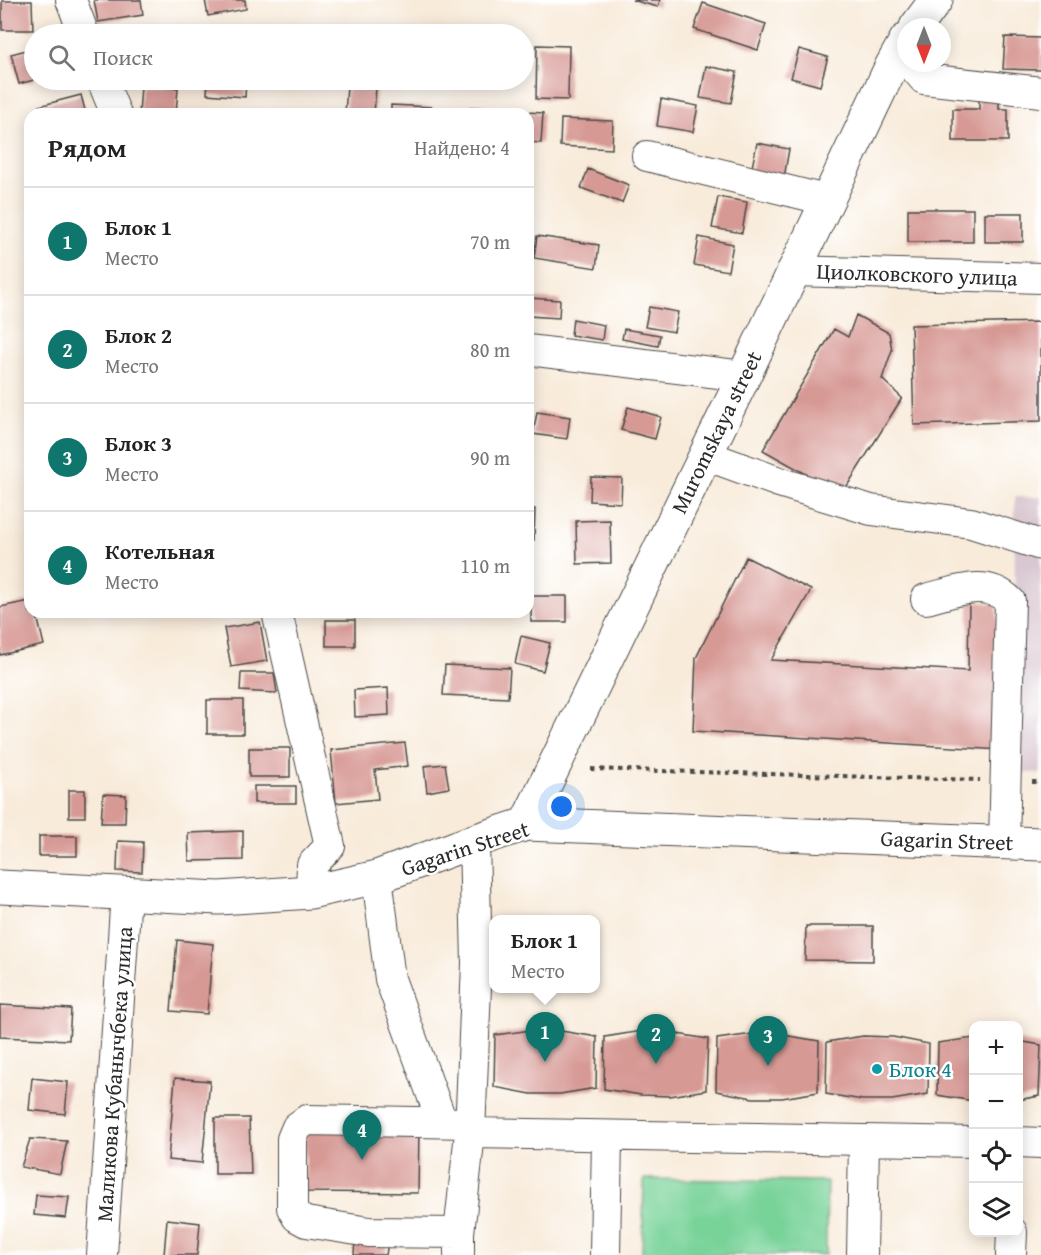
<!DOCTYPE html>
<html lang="ru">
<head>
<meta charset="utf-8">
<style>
  body { margin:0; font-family:"Gentium Book Plus",serif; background:#f6f6f6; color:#222 }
  .controls { position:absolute; right:18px; bottom:18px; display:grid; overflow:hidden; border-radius:12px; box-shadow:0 3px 15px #0003 }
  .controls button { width:54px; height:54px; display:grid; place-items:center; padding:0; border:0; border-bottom:2px solid #e0e0e0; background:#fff; color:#222; font:30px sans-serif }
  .compass { position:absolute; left:897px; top:18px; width:54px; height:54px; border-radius:50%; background:#fff; box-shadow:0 3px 15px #0003; rotate:180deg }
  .you { position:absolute; left:562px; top:807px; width:21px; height:21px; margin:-15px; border:4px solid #fff; border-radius:50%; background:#1a73e8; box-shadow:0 0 0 9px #1a73e833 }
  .badge { display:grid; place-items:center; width:39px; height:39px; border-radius:50%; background:#0f766e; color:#fff; font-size:20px; font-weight:700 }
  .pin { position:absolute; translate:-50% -50px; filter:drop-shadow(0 2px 3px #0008) }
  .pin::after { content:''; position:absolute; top:32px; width:21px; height:18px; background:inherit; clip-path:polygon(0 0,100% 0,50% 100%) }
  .popup { position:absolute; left:489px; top:915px; width:111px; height:78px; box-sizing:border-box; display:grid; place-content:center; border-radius:12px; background:#fff; filter:drop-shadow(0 2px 4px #0005); font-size:20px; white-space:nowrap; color:#767676 }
  .popup b { font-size:22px; color:#222 }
  .popup::after { content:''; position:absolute; left:50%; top:100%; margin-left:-12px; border:12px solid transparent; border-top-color:#fff }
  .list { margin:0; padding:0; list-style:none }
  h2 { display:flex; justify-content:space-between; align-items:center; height:78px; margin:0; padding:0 24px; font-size:26px }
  h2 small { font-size:20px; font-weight:400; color:#767676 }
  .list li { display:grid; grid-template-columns:39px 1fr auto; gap:18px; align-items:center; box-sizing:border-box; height:108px; padding:0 24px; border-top:2px solid #e0e0e0 }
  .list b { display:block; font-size:22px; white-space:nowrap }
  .list p { margin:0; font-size:20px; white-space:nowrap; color:#767676 }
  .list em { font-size:20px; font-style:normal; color:#767676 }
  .icon { flex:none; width:33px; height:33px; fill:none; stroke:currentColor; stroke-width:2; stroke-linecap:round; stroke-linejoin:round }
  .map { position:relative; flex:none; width:1041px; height:1255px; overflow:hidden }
  .search { position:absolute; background:#fff; box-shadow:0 3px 15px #0003; left:24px; top:24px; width:510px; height:66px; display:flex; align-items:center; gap:15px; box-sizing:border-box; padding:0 21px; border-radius:33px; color:#767676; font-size:22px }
  .panel { position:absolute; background:#fff; box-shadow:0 3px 15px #0003; left:24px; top:108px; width:510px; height:510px; border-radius:18px }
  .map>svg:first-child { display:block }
  .industrial { fill:#d2bdc8 }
  .green { fill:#78d399; stroke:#527f62; stroke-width:1.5 }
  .building { fill:#d79994 }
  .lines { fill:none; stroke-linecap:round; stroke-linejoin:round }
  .minor-casing { stroke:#4a4845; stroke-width:32 }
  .major-casing { stroke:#4a4845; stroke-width:35 }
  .path { stroke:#4a4845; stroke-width:4; stroke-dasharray:4.5 4.5; stroke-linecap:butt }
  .minor { stroke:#fff; stroke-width:30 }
  .major { stroke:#fff; stroke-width:33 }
  .culture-dot { fill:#0f9aa8; stroke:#fff; stroke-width:2 }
  .labels { text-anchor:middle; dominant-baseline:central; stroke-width:5; stroke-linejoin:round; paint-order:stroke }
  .street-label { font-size:22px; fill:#2b2b2b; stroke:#fff }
  .culture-label { font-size:22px; fill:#0d838f; stroke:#fff; text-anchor:start }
</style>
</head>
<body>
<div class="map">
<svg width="1041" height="1255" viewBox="0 0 1041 1255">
  <rect width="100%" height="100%" fill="#fff"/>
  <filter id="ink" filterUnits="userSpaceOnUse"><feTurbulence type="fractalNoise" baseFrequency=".0167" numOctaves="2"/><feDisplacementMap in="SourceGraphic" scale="12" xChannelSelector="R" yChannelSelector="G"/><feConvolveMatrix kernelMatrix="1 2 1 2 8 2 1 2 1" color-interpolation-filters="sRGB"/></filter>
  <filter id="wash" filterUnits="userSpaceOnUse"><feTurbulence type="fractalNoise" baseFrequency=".008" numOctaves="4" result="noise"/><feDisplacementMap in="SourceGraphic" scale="24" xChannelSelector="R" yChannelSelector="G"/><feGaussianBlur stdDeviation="1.35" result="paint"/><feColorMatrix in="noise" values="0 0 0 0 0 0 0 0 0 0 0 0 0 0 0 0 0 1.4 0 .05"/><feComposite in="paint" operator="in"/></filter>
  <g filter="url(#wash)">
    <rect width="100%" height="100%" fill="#f8ebda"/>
    <!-- industrial -->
    <path class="industrial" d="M1015,497h26v276h-27z"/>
    <!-- green -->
    <path class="green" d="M644,1179l183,2 -1,74h-184z"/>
    <g id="blocks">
      <!-- building -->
      <path class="building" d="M94,0h47l2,15 -45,7z
        M205,0h40l1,9 -38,7z
        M632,0h28l-2,7z
        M2,1h30l1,29h-31z
        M703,3l63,21 -8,26 -64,-21z
        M153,31v3h-38v-1z
        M1005,37l36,1v32l-38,-1z
        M537,45l32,1 -1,54 -32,-1z
        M34,48v32l-15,4 -8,-30z
        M799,49l29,8 -8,29 -29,-8z
        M706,66l31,6 -6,31 -31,-5z
        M208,80h38l-1,17 -38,-3z
        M292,80h31l-1,4 -30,-2z
        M141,86l37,2 -2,26h-37z
        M347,86l29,2 -2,26h-29z
        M81,95l5,19h-45l-2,-8z
        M979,97h20v12h9v32h-55v-32h26z
        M661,99l37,7 -5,26 -36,-6z
        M391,105l41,2v7h-41z
        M470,107l24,1 -1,6h-24z
        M510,111l33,2 -2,30 -13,-1v-28h-18z
        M561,119l52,2 -1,28 -52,-3z
        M757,143l32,6 -5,29 -33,-6z
        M588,169l41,16 -7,18 -41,-15z
        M718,197l29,5 -5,31 -30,-5z
        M908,209h65v33h-65z
        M985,213h38v29h-38z
        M537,236l62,9 -3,23 -62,-10z
        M699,237l34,7 -5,27 -34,-6z
        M528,298l32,2 -1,18 -31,-2z
        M649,307l29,5 -4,20 -29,-5z
        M856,315l33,18 3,17 -10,29 20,19 -60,96 -79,-44 71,-121 14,8z
        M573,319l31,6 -2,15 -31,-5z
        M1041,322v99l-127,4 -3,-100z
        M624,329l36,6 -2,11 -36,-7z
        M628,407l33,10 -6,22 -34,-9z
        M537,412l33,5 -3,22 -34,-5z
        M591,477l31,1 -1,25 -31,-2z
        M528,509h7l-1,31h-6z
        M610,520l1,43 -34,1 -1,-43z
        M746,557l65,33 -40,70 197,11 1,-70 28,3 4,146 -308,-19 3,-73z
        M531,596h36v26h-36z
        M30,601v11h6l8,33 -44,10v-48z
        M326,620h29v26h-29z
        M260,622l7,39 -36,6 -7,-39z
        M521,636l29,7 -7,28 -28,-7z
        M445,665l65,3 -2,30 -65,-3z
        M241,673h33l3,20 -37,-2z
        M388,688l1,27 -34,2 -1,-27z
        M207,700h36v34h-36z
        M405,743l3,23 -33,4 3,29 -42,4 -5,-53z
        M249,748h41v29h-41z
        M445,764l4,24 -22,4 -3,-26z
        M254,786h42v17h-42z
        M69,790h16v27h-16z
        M103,794l23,1 -1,28h-24z
        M243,831v29l-54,1 -1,-28z
        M39,836h38v20h-38z
        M118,841l25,1 -1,30 -25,-1z
        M806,926h67v35l-68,-1z
        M177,940l36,4 -6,70 -36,-3z
        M0,1005l71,4 -2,31 -69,-3z
        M531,1030l30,1 36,6 -1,51 -36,6h-29l-37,-7 1,-52z
        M642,1031l29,2 37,6 -2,51 -36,6 -29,-1 -37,-6 1,-52z
        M753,1034l30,1 36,6 -1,51 -36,6h-29l-37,-7 1,-52z
        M863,1036l30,1 36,7 -1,50 -36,6h-29l-37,-6 1,-52z
        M974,1038v63l-37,-6 1,-52z
        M1018,1041l23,4 -2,51 -21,4z
        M32,1078l36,4 -3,32 -36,-4z
        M175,1078l35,3 -8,82 -34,-3z
        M215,1118h34l2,56h-36z
        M306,1127l113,1 -1,65 -113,-1z
        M30,1139l37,2 -7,33 -39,-7z
        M36,1195l33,2 -3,21 -32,-3z
        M167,1219l33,4 -3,32h-33z
        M355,1239l33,3 -2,13h-32z"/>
    </g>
  </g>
  <g filter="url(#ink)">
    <use href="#blocks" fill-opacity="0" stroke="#4a4845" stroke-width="1.5"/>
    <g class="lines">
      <defs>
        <path id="minor" d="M71,0l13,34
          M910,63l14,16 117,13
          M102,80l14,34
          M647,156l179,44
          M792,271l249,7
          M528,350l216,26
          M705,455l74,27 92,28 100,13 70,22
          M926,599c29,-7 60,-22 84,2l-6,242
          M277,612l53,234 -18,19 -1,27
          M377,877l13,102 52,143
          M470,1133l504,9
          M1018,1142l23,1
          M459,1233l-90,-1 -63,-10 -9,-5 -5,-9v-69l5,-12 10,-7 163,3
          M102,1255l24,-362
          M459,1255v-22l11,-100 7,-170 -3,-122
          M605,1255l2,-119
          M862,1255l2,-115
          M1011,1255l1,-23"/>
        <path id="major" d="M916,27l20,-27
          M526,824l218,-448 147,-309 15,-27
          M0,887l219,11 92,-6 66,-15 97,-36 52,-17 515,20"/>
      </defs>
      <!-- minor casing -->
      <use href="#minor" class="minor-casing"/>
      <!-- major casing -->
      <use href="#major" class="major-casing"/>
      <!-- path -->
      <path class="path" d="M591,769l389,11
        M1032,782h9"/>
      <!-- minor -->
      <use href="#minor" class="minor"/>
      <!-- major -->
      <use href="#major" class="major"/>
    </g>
  </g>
  <!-- markers -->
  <circle class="culture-dot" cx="877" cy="1069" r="6"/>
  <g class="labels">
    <!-- street labels -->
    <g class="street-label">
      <text transform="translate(917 274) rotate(2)">Циолковского улица</text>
      <text transform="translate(716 432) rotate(-64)">Muromskaya street</text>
      <text transform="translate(947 840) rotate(2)">Gagarin Street</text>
      <text transform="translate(465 848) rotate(-18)">Gagarin Street</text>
      <text transform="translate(114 1074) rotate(-86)">Маликова Кубанычбека улица</text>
    </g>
    <!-- culture labels -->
    <g class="culture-label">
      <text x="889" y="1069">Блок 4</text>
    </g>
  </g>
</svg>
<div class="controls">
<button>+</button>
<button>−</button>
<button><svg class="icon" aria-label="locate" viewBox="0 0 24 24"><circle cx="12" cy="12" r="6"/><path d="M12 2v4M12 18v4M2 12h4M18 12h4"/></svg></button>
<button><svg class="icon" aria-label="layers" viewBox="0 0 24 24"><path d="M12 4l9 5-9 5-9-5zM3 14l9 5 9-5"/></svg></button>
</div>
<svg class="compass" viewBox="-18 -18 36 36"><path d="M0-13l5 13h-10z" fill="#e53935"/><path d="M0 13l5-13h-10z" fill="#767676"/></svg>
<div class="you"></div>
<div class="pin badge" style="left:545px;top:1062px">1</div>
<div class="popup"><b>Блок 1</b>Место</div>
<div class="pin badge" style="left:656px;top:1064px">2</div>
<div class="pin badge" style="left:768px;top:1066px">3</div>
<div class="pin badge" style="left:362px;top:1160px">4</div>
<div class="search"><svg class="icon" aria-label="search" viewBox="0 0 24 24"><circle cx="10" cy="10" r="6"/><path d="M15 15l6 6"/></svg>Поиск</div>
<section class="panel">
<h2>Рядом<small>Найдено: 4</small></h2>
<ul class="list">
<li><span class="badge">1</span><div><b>Блок 1</b><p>Место</p></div><em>70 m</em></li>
<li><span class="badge">2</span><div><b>Блок 2</b><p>Место</p></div><em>80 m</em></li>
<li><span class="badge">3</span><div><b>Блок 3</b><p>Место</p></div><em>90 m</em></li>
<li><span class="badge">4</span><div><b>Котельная</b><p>Место</p></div><em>110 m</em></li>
</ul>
</section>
</div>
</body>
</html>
